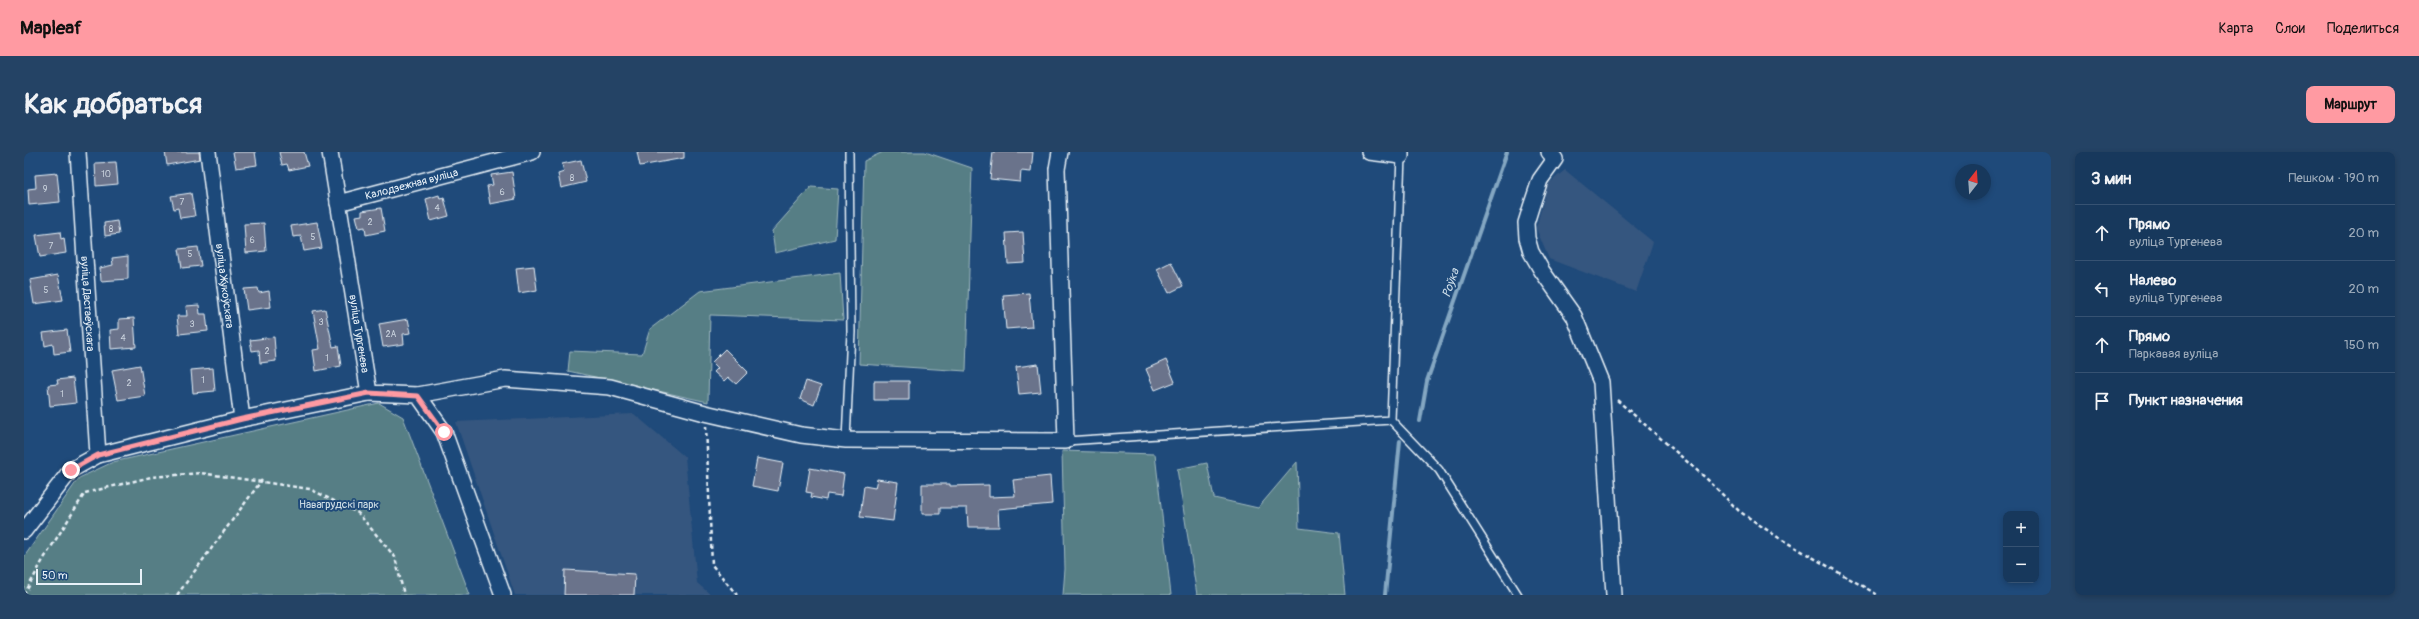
<!DOCTYPE html>
<html lang="ru">
<head>
<meta charset="utf-8">
<style>
  body { margin:0; font-family:Pangolin,sans-serif; background:#244365; color:#f1f3f6 }
  .controls { position:absolute; right:12px; bottom:12px; display:grid; overflow:hidden; border-radius:8px; box-shadow:0 2px 6px #0003 }
  .controls button { width:36px; height:36px; display:grid; place-items:center; padding:0; border:0; border-bottom:1px solid #365272; background:#17385c; color:#f1f3f6; font:20px sans-serif }
  .compass { position:absolute; left:1931px; top:12px; width:36px; height:36px; border-radius:50%; background:#17385c; box-shadow:0 2px 6px #0003; rotate:17deg }
  .scale { position:absolute; left:12px; bottom:10px; width:106px; box-sizing:border-box; padding-left:4px; border:2px solid #e8f1f8; border-top:0; font-size:11px; line-height:14px; white-space:nowrap; color:#e8f1f8; -webkit-text-stroke:3px #1f4a7a; paint-order:stroke }
  .stop { position:absolute; width:12px; height:12px; margin:-9px; border:3px solid #ff9aa2; border-radius:50%; background:#fff }
  .stop.end { background:#ff9aa2; border-color:#fff; box-shadow:0 1px 4px #0008 }
  .list { margin:0; padding:0; list-style:none }
  h2 { display:flex; justify-content:space-between; align-items:center; height:52px; margin:0; padding:0 16px; font-size:17px }
  h2 small { font-size:13px; font-weight:400; color:#9eacbb }
  .list li { display:grid; grid-template-columns:26px 1fr auto; gap:12px; align-items:center; box-sizing:border-box; height:56px; padding:0 16px; border-top:1px solid #365272 }
  .list b { display:block; font-size:15px; white-space:nowrap }
  .list p { margin:0; font-size:13px; white-space:nowrap; color:#9eacbb }
  .list em { font-size:13px; font-style:normal; color:#9eacbb }
  .icon { flex:none; width:22px; height:22px; fill:none; stroke:currentColor; stroke-width:2; stroke-linecap:round; stroke-linejoin:round }
  .map { position:relative; flex:none; width:2027px; height:443px; overflow:hidden; border-radius:8px }
  header { display:flex; align-items:center; gap:24px; box-sizing:border-box; height:56px; padding:0 20px; background:#ff9aa2; color:#111 }
  header strong { font-size:19px }
  nav { display:flex; gap:22px; margin-inline-start:auto; font-size:14px }
  .intro { display:flex; align-items:center; justify-content:space-between; box-sizing:border-box; height:96px; padding:0 24px }
  h1 { margin:0; font-size:28px }
  .button { padding:10px 18px; border-radius:8px; background:#ff9aa2; color:#111; font-size:14px; font-weight:700 }
  main { display:flex; gap:24px; padding:0 24px }
  aside { flex:1; background:#17385c; border-radius:8px; box-shadow:0 2px 6px #0003 }
  .map>svg:first-child { display:block }
  .built { fill:#36567f }
  .green { fill:#567e85; stroke:#9fb8be }
  .lines { fill:none; stroke-linecap:round; stroke-linejoin:round }
  .stream { stroke:#84a7c2; stroke-width:4 }
  .building { fill:#6b738b; stroke:#e8f1f8 }
  .lane-casing { stroke:#e8f1f8; stroke-width:10 }
  .street-casing { stroke:#e8f1f8; stroke-width:18 }
  .path { stroke:#e8f1f8; stroke-width:2.5; stroke-dasharray:4 3; stroke-linecap:butt }
  .lane { stroke:#1f4a7a; stroke-width:7 }
  .street { stroke:#1f4a7a; stroke-width:15 }
  .route { stroke:#ff9aa2; stroke-width:5 }
  .labels { text-anchor:middle; dominant-baseline:central; stroke-width:4; stroke-linejoin:round; paint-order:stroke }
  .number-label { font-size:9px; fill:#c9d2dd }
  .street-label { font-size:11px; fill:#e8f1f8; stroke:#1f4a7a }
  .park-label { font-size:11px; fill:#d2e0e7; stroke:#1f4a7a }
  .water-label { font-size:12px; font-style:italic; fill:#cfdfea; stroke:#1f4a7a }
</style>
</head>
<body>
<header>
<strong>Mapleaf</strong>
<nav><a>Карта</a><a>Слои</a><a>Поделиться</a></nav>
</header>
<div class="intro"><h1>Как добраться</h1><a class="button">Маршрут</a></div>
<main>
<div class="map">
<svg width="2027" height="443" viewBox="0 0 2027 443">
  <rect width="100%" height="100%" fill="#1f4a7a"/>
  <filter id="ink" filterUnits="userSpaceOnUse"><feTurbulence type="fractalNoise" baseFrequency=".025" numOctaves="2"/><feDisplacementMap in="SourceGraphic" scale="8" xChannelSelector="R" yChannelSelector="G"/><feConvolveMatrix kernelMatrix="1 2 1 2 8 2 1 2 1" color-interpolation-filters="sRGB"/></filter>
  <g filter="url(#ink)">
    <!-- built -->
    <path class="built" d="M1541,18l88,72 -17,50 -87,-33 -13,-31 12,-44z
      M610,262l51,43 12,126 14,12h-196l-59,-173z"/>
    <!-- green -->
    <path class="green" d="M859,0h42l47,16 -6,203 -107,-7 5,-203z
      M787,35l27,2 -3,50 -60,14 -3,-22z
      M816,121l3,47 -133,-5 -2,87 -140,-31 2,-20 72,3 8,-25 50,-38z
      M355,251l24,14 67,178h-446v-38l55,-79 34,-16z
      M1038,299l93,3 16,141h-108l2,-26z
      M1273,310l2,66 40,5 6,62h-148l-20,-126 30,-6 7,35 44,10z"/>
    <g class="lines">
      <!-- stream -->
      <path class="stream" d="M1396,269l7,-40 80,-229
        M1361,443l15,-154"/>
    </g>
    <!-- building -->
    <path class="building" d="M141,0h34l1,7 -33,6z
      M209,0h22l2,13 -21,3z
      M255,0h25l4,14 -19,4 -2,-6 -5,1z
      M613,0h47v6l-44,8z
      M969,0h40l-2,20 -10,-1 -1,11 -30,-3z
      M557,8l5,22 -25,6 -3,-14 6,-2 -2,-8z
      M92,10l2,22 -22,2 -1,-23z
      M488,20l4,27 -26,5 -3,-18 6,-1 -2,-10z
      M33,21l3,29 -31,3 -1,-16 8,-1 -1,-13z
      M167,41l4,23 -15,2 -2,-10 -4,1 -3,-13z
      M415,43l1,4 4,-1 5,18 -18,5 -5,-22z
      M357,56l4,23 -19,4 -1,-8 -6,1 -3,-12 6,-1v-4z
      M93,69l2,13 -14,2 -1,-13z
      M293,70l5,26 -18,3 -3,-15 -8,1 -2,-11z
      M240,71l2,28 -20,2 -2,-29z
      M36,80l1,7 3,-1 2,15 -26,4 -4,-22z
      M999,80l2,31 -17,1 -2,-31z
      M174,95l3,19 -19,2 -3,-19z
      M104,104v23l-27,2 -1,-13 13,-3 -1,-7z
      M1147,110l12,24 -14,7 -12,-24z
      M510,114l3,24 -18,3 -3,-25z
      M34,123l5,25 -29,4 -4,-24z
      M234,136l1,5 10,-2 2,16 -24,3 -3,-21z
      M1005,141l3,34 -26,2 -3,-34z
      M175,153l1,9h6l2,17 -29,3 -2,-18h10l-1,-10z
      M301,157l8,38 5,-1 3,20 -25,5 -3,-21 7,-1 -7,-38z
      M110,166l2,29 -25,2 -1,-19 9,-1v-10z
      M384,167l3,14 -8,1 1,10 -21,3 -4,-23z
      M43,178l3,22 -16,2 -1,-10 -8,2 -2,-13z
      M250,185l2,24 -16,2 -1,-13 -7,1 -2,-11z
      M701,197l23,23 -12,12 -8,-7 -4,4 -10,-9 4,-4 -6,-6z
      M1142,208l9,22 -20,8 -9,-21z
      M1014,212l3,28 -22,2 -3,-27z
      M116,213l5,31 -27,4 -6,-30z
      M189,216l2,23 -22,2 -2,-23z
      M49,226l3,25 -26,3 -2,-21 10,-1 -1,-4z
      M782,229l15,5 -7,19 -14,-6z
      M850,229h35v19h-35z
      M733,306l26,5 -5,28 -26,-5z
      M786,316l34,6 -3,22 -14,-2 -1,6 -15,-3 1,-4 -6,-1z
      M1026,324l2,28 -54,5 1,18h-31l-1,-19h-27v6h-18v-30h28v2l39,-1v12l26,-1 -2,-16z
      M853,327l21,3 -5,39 -33,-4 4,-31 11,2z
      M541,418l70,4 -1,21h-70z"/>
    <g class="lines">
      <defs>
        <path id="lane" d="M1377,4l-10,264 48,50 79,125
          M822,288l5,-108 -2,-180
          M1042,289l325,-21"/>
        <g id="street">
          <path id="s1" d="M54,0l20,303"/>
          <path id="s2" d="M184,0l34,267"/>
          <path id="s3" d="M306,0l39,241 49,2 26,37 59,163"/>
          <path d="M1345,0l32,4v-4"/>
          <path d="M1525,0l6,7 -15,21 -9,27 -5,16 1,15 4,14 11,19 32,45 27,66 13,213"/>
          <path id="s4" d="M314,51l194,-51"/>
          <path d="M394,243l87,-16 105,8 95,26 96,22 45,5 220,1 -9,-272 3,-17"/>
          <path d="M0,379l47,-61 27,-15 144,-36 127,-26"/>
        </g>
      </defs>
      <!-- lane casing -->
      <use href="#lane" class="lane-casing"/>
      <!-- street casing -->
      <use href="#street" class="street-casing"/>
      <!-- path -->
      <path class="path" d="M1593,248l91,80 31,31 40,27 99,57
        M682,274l6,139 25,30
        M0,443l19,-35 42,-67 66,-16 50,-4 109,16 48,24 37,44 9,38
        M153,443l85,-115"/>
      <!-- lane -->
      <use href="#lane" class="lane"/>
      <!-- street -->
      <use href="#street" class="street"/>
    </g>
  </g>
  <g class="lines" filter="url(#ink)">
    <!-- route -->
    <path class="route" d="M47,318l27,-15 144,-36 127,-26 49,3 26,36"/>
  </g>
  <g class="labels">
    <!-- number labels -->
    <g class="number-label">
      <text x="82" y="22">10</text>
      <text x="548" y="26">8</text>
      <text x="21" y="37">9</text>
      <text x="478" y="40">6</text>
      <text x="158" y="50">7</text>
      <text x="413" y="56">4</text>
      <text x="346" y="70">2</text>
      <text x="87" y="77">8</text>
      <text x="289" y="85">5</text>
      <text x="228" y="88">6</text>
      <text x="27" y="94">7</text>
      <text x="166" y="102">5</text>
      <text x="22" y="138">5</text>
      <text x="297" y="170">3</text>
      <text x="168" y="172">3</text>
      <text x="367" y="182">2А</text>
      <text x="99" y="186">4</text>
      <text x="243" y="199">2</text>
      <text x="303" y="206">1</text>
      <text x="179" y="228">1</text>
      <text x="105" y="231">2</text>
      <text x="38" y="242">1</text>
    </g>
    <!-- street labels -->
    <g class="street-label">
      <text stroke="none"><textPath href="#s4" startOffset="76">Калодзежная вуліца</textPath></text>
      <text stroke="none"><textPath href="#s2" startOffset="135">вуліца Жукоўскага</textPath></text>
      <text stroke="none"><textPath href="#s1" startOffset="152">вуліца Дастаеўскага</textPath></text>
      <text stroke="none"><textPath href="#s3" startOffset="184">вуліца Тургенева</textPath></text>
    </g>
    <!-- park labels -->
    <g class="park-label">
      <text x="315" y="352">Навагрудскі парк</text>
    </g>
    <!-- water labels -->
    <g class="water-label">
      <text transform="translate(1427 131) rotate(-71)">Роўка</text>
    </g>
  </g>
</svg>
<div class="controls">
<button>+</button>
<button>−</button>
</div>
<svg class="compass" viewBox="-18 -18 36 36"><path d="M0-13l5 13h-10z" fill="#e53935"/><path d="M0 13l5-13h-10z" fill="#9eacbb"/></svg>
<div class="scale">50 m</div>
<div class="stop" style="left:420px;top:280px"></div>
<div class="stop end" style="left:47px;top:318px"></div>
</div>
<aside>
<h2>3 мин<small>Пешком · 190 m</small></h2>
<ul class="list">
<li><svg class="icon" aria-label="ahead" viewBox="0 0 24 24"><path d="M12 20V5M6 11l6-6 6 6"/></svg><div><b>Прямо</b><p>вуліца Тургенева</p></div><em>20 m</em></li>
<li><svg class="icon" aria-label="left" viewBox="0 0 24 24"><path d="M17 20v-9H6M10 6l-5 5 5 5"/></svg><div><b>Налево</b><p>вуліца Тургенева</p></div><em>20 m</em></li>
<li><svg class="icon" aria-label="ahead" viewBox="0 0 24 24"><path d="M12 20V5M6 11l6-6 6 6"/></svg><div><b>Прямо</b><p>Паркавая вуліца</p></div><em>150 m</em></li>
<li><svg class="icon" aria-label="arrive" viewBox="0 0 24 24"><path d="M6 21V4h12l-3 4 3 4H6"/></svg><div><b>Пункт назначения</b></div></li>
</ul>
</aside>
</main>
</body>
</html>
